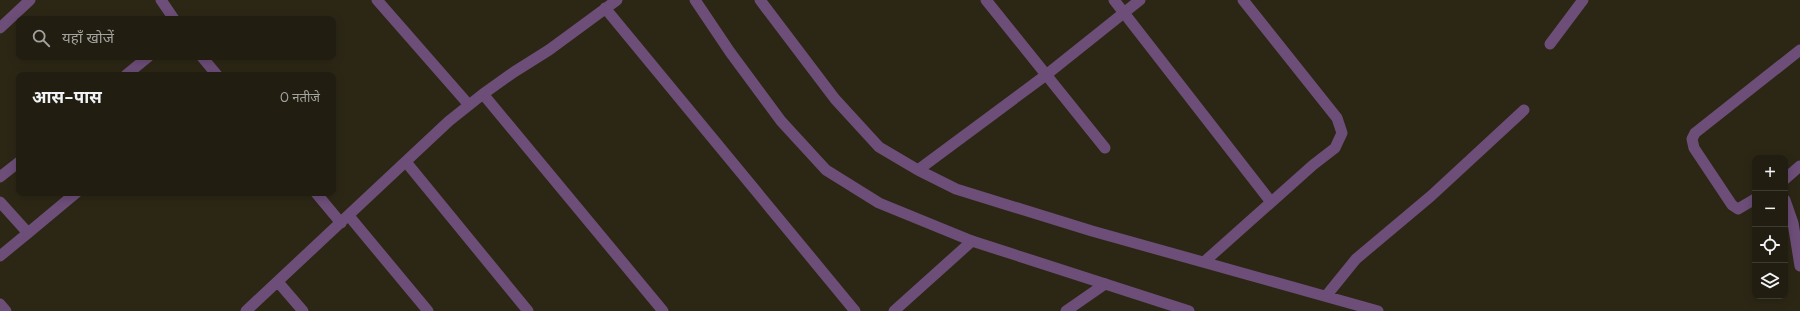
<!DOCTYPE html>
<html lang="hi">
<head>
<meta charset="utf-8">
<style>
  body { margin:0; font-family:"DM Sans","Noto Sans Devanagari",sans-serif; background:#292619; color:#f1f3f6 }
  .controls { position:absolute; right:12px; bottom:12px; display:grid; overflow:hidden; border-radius:8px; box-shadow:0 2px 10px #0003 }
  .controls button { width:36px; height:36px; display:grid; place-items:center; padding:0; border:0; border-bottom:1px solid #3e3b30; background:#211d10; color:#f1f3f6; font:20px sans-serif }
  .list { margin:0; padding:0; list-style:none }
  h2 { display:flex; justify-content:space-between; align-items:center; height:52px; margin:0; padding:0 16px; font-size:17px }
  h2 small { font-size:13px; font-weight:400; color:#a2a29f }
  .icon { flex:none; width:22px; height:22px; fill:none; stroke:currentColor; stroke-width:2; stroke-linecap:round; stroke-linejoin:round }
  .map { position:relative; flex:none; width:1800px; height:311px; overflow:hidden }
  .search { position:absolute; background:#211d10; box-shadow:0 2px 10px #0003; left:16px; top:16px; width:320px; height:44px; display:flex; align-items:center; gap:10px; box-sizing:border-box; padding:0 14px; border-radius:8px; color:#a2a29f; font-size:15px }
  .panel { position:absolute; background:#211d10; box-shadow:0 2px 10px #0003; left:16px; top:72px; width:320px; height:124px; border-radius:8px }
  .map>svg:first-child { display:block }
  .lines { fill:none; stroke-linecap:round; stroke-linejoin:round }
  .service { stroke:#6d4e79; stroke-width:11 }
  .minor { stroke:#6d4e79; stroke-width:11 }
  .tertiary { stroke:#6d4e79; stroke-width:11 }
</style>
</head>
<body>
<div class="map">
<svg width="1800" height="311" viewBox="0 0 1800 311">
  <rect width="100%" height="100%" fill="#2c2715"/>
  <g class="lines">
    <!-- service -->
    <path class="service" d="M28,233l48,-40"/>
    <!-- minor -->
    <path class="minor" d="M161,0l13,19
      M377,0l92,105
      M760,0l75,99 44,48 39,23 38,19 136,42 286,80
      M986,0l119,148
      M1114,0l157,202
      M605,8l250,303
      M0,28l30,-28
      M1550,44l33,-44
      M202,57l15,18
      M126,75l22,-18
      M483,94l180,217
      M406,162l122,149
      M918,170l128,-95 94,-75
      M0,177l19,-15
      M1785,179l15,-13
      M316,193l25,30
      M1755,199l-17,10 -6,-4 -38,-57 -2,-9 3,-6 105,-83
      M1785,200l8,23 7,43
      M0,202l28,31 -28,23
      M349,216l79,95
      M1204,262l109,-97 22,-17 7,-15 -5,-15 -94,-118
      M278,282l25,29
      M1326,296l30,-37 75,-63 93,-86
      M0,304l6,7
      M246,311l203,-190 34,-27 31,-22 35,-22 68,-50
      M894,311l78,-70
      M1066,311l39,-27"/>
    <!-- tertiary -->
    <path class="tertiary" d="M695,0l35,52 51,69 45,49 53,33 93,38 217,70"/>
  </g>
</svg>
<div class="controls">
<button>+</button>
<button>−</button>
<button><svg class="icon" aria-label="locate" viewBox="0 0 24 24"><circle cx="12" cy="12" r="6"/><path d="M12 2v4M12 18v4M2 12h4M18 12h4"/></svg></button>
<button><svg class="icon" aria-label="layers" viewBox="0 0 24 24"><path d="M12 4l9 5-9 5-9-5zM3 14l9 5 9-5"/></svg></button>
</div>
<div class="search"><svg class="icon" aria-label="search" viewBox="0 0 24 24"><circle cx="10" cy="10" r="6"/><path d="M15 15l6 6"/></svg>यहाँ खोजें</div>
<section class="panel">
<h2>आस-पास<small>0 नतीजे</small></h2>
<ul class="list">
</ul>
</section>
</div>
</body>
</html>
